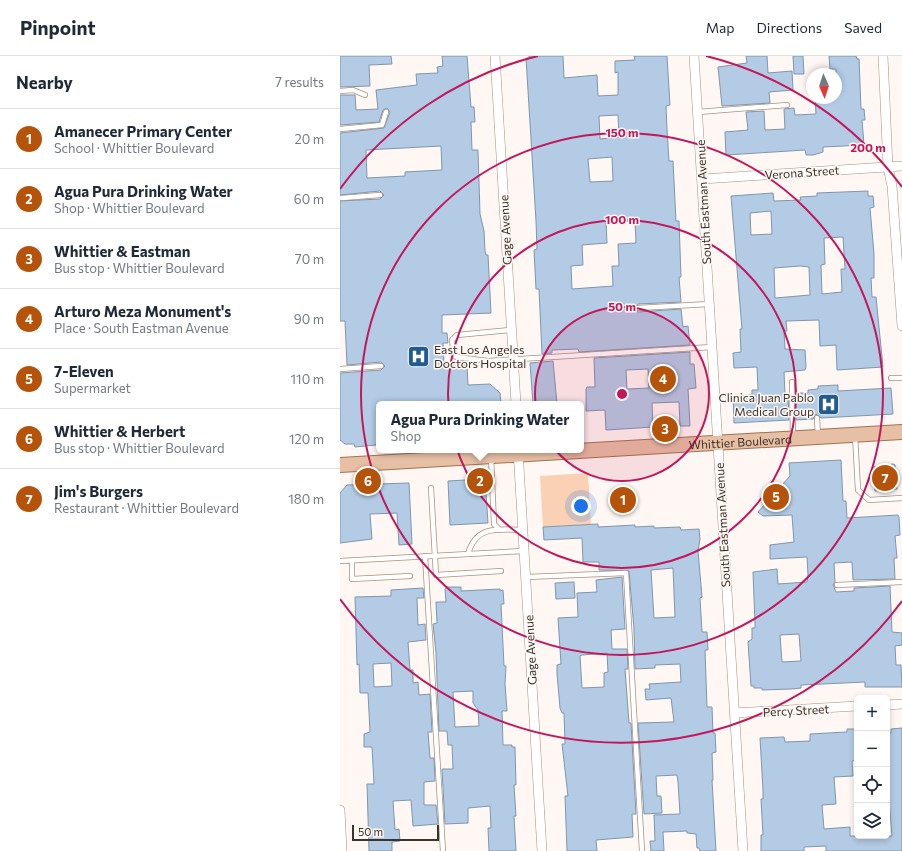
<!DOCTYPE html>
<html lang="en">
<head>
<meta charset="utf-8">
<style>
  body { margin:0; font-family:Commissioner,sans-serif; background:#f6f6f7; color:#1f2937 }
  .controls { position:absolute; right:12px; bottom:12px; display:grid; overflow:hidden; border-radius:6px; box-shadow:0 2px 6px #0003 }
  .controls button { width:36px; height:36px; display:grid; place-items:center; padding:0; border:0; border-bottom:1px solid #e0e1e3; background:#fff; color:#1f2937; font:20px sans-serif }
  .compass { position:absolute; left:466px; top:12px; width:36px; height:36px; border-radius:50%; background:#fff; box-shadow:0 2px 6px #0003; rotate:177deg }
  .scale { position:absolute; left:12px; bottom:10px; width:87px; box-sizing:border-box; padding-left:4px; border:2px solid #3e322a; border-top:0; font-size:11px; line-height:14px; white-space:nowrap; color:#3e322a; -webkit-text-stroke:3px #fef7f3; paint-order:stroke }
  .you { position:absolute; left:241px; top:450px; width:14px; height:14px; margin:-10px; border:3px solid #fff; border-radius:50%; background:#1a73e8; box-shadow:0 0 0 6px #1a73e833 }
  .badge { display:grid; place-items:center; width:26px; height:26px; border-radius:50%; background:#b45309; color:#fff; font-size:13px; font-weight:700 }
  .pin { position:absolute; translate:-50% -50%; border:2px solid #fff; box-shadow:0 1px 4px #0006 }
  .popup { position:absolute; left:36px; top:345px; width:208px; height:52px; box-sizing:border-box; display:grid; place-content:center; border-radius:6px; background:#fff; filter:drop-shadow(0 1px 3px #0005); font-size:13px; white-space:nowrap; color:#747a83 }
  .popup b { font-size:15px; color:#1f2937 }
  .popup::after { content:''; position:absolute; left:50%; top:100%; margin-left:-8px; border:8px solid transparent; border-top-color:#fff }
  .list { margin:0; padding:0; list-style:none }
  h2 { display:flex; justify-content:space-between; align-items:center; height:52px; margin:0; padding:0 16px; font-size:17px }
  h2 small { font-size:13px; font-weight:400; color:#747a83 }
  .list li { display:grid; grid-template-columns:26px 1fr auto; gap:12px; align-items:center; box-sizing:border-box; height:60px; padding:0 16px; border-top:1px solid #e0e1e3 }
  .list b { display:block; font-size:15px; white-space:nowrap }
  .list p { margin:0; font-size:13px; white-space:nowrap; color:#747a83 }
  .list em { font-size:13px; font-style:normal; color:#747a83 }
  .icon { flex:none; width:22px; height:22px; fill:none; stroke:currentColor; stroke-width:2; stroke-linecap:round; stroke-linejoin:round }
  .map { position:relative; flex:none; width:562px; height:795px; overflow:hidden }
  header { display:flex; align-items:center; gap:24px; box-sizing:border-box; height:56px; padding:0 20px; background:#fff; border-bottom:1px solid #e0e1e3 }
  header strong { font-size:19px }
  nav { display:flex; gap:22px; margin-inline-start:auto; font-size:14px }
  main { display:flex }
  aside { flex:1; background:#fff }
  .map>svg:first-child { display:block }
  .grass { fill:#fad1b5 }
  .building { fill:#b3cbe5; stroke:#7f96ae; fill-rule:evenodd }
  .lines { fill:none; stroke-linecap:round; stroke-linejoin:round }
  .lane-casing { stroke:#ac8f7c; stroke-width:6 }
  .street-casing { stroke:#ac8f7c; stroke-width:10 }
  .primary-casing { stroke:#a17252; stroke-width:16 }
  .lane { stroke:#fff; stroke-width:4.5 }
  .street { stroke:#fff; stroke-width:9 }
  .primary { stroke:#e6bfa4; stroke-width:14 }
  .ring { fill:none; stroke:#c2185b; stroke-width:2 }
  .labels { text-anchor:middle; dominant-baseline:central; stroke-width:3; stroke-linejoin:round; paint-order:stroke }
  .street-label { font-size:12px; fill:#3e322a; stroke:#fef7f3 }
  .poi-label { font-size:12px; fill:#3e322a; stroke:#fef7f3; text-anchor:start }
  .centre { fill:#c2185b; stroke:#fef7f3; stroke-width:2 }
  .ring-label { font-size:12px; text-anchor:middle; font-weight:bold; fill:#c2185b; stroke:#fef7f3; stroke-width:3; stroke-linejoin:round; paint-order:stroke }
</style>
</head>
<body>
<header>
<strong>Pinpoint</strong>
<nav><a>Map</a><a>Directions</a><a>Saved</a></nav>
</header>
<main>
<aside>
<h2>Nearby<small>7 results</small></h2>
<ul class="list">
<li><span class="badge">1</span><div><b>Amanecer Primary Center</b><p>School · Whittier Boulevard</p></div><em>20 m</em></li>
<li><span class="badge">2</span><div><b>Agua Pura Drinking Water</b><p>Shop · Whittier Boulevard</p></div><em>60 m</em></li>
<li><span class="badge">3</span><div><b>Whittier &amp; Eastman</b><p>Bus stop · Whittier Boulevard</p></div><em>70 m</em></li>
<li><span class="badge">4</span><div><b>Arturo Meza Monument's</b><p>Place · South Eastman Avenue</p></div><em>90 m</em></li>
<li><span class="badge">5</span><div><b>7-Eleven</b><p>Supermarket</p></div><em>110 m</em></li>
<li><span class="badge">6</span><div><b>Whittier &amp; Herbert</b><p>Bus stop · Whittier Boulevard</p></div><em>120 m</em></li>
<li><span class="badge">7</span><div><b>Jim's Burgers</b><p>Restaurant · Whittier Boulevard</p></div><em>180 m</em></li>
</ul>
</aside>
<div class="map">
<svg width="562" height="795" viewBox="0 0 562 795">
  <rect width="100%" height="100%" fill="#fef7f3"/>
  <!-- grass -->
  <path class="grass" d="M248,417l3,51 -48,3 -3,-51z"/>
  <!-- building -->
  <path class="building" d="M0,0h51l1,8 -23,1 1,21 -30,1z
    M102,0h25l4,51h3l1,15h-4l1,28h6l2,64 4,17 1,20 1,4h2l3,58 -49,2v18h5l1,10h-5l1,20 21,-1v4h2l1,19 22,-1 10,9 1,11h-122v38l-3,1v2l-21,2 -1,-3h-9l-5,-4v-67l41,-3 4,-4 -4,-4 -34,3 -2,-44h-5v-120l40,-2 4,-4 -4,-4 -40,4v-62l44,-5 6,-16 -3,-4 -4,2 -4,12 -39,3v-30h15l1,15 22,-1 -2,-19 41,-5 -1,-11 22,-1 -1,-6 6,-1zM101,90l1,24 -37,2v4l-38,2 -1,-28z
    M189,0h34l1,22 33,-3 1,21 20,-1v-23l-3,1v-12l20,-1 -1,-4h33l3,49 -4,1 1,23 2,32h4l3,60h3l2,56h-2l2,25 -43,2 -4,5 4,3 43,-3 2,18 5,-1 2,19 -111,7 -1,-3 -26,1v3l-10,1 -3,-65h-3l-2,-39 3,-1 -1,-28 -10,-163h3zM278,59l1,22 -19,2 -1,-23zM272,101l1,24 -23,1 -2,-23zM295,165l1,22 -18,1 1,22h-7l1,20 -41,3 -1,-23 12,-1 -1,-20 25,-2 -1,-21z
    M406,0h21l1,17 24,-2 1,19 -24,2 1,11 -48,3 -4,-39 29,-4z
    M453,0h10l1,18h-10z
    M489,0h27l1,3h2l2,50h3l1,11h-3l2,25 -41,2v5l-10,3h-7l-1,-5 -79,5 -1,-23 23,-2 -2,-18 18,-1 1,19 20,-1 -1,-20 10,-1 1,7 21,-1 -1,-16h21v-29h-6z
    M528,135v5h5l1,11 -4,1 4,46v24h-3l1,19h4l7,70 -46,3 -1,-25 -16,1 -1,-26 -33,1 1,10h-3l1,18 20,1 1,17 -1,3 -21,2 1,22h3l1,26 -55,3 -1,-27 19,-1v-5h6l-1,-23 -23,1 -1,-15 8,-1 -1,-23h2l-11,-133 42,-3 1,8 27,-1 -1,-3 17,-1v-3zM431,155l1,23 -21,1 -1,-22zM503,181l2,32h-4l1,23 -20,2 -1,-29 4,-1 -1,-26zM460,210l9,1 1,28 -35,3 -1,-30z
    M350,296v12h4l2,24 -8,1 2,37h-10l-1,-24 -27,1 1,24 -47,3 -1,-20 -19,1v-22l1,-2h8l-1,-29zM308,313l1,19 -22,1 -1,-19z
    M213,305l4,43h-24l-3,-41z
    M498,329v6l53,-3 2,26 -72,4 -5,-4 -3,5 -17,1v-27h12v-3l10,-1v-3z
    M501,404l2,41h3l1,17 51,-3 1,2 1,18 -5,1 2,22h-3l1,21 -42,1 -1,-18 -18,1 1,19 -2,3 3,7 18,-1v-3l36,-2 2,46 10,1v12l-7,1 1,19h5l1,22h-37v-5l-64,3v3l-10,1 -29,1v-2h-8v-2h-3l-3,-44 4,-3v-11h3v-4l-2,-52 24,-3 1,15 29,-2 1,-7 -1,-18 -37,2v-14l24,-3 -2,-27 -29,1 -5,-4 32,-36 -1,-13zM459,578l2,27 -19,1 -2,-27z
    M553,408l2,1 2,24 -22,2 -1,-24z
    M142,423l1,14h3l2,30 -38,2 -2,-44z
    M69,427l3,61 -13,1 -2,-32 -27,1 2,25 -32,4v-50l7,-8z
    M258,468v3l37,-2v2l19,-1v2l26,-1 1,3 18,-1 1,10 -2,12 4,46 -2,1 2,34h5l1,18h-3l2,57h5l1,26h2l1,19 -4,1 1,27h-1l4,71h-16l-1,-3h-2l-1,-14 -9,-1v-2l-24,1 1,19h-13l-1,-10h5l-1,-26 26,-1 -2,-32 -1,-7 -21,1 1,20h4l1,17 -18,1 -6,-91 36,-1 -3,-24 -25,2 -1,-11h5l-1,-5 32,-2 -1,-18 -25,1v3l-20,1 -1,-40 -5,-58 -30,-1v-8h-16l-1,-24 -38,2 -1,-13zM333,512l2,49 -21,1 -3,-48z
    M282,521l3,52 -14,1 1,19h15l1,20h-3l4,54h2l5,91h-4l1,23 -37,3 1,11h-30l-2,-55h3l-6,-52h3l-1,-31h-2l-2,-5 -3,-34v-9l4,-1 -3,-46 20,-1 -1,-24 20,-1 -1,-12zM267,597l1,19 -4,1v14l-22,1 -2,-32 2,-1z
    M234,526l1,16 -19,1 -1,-16z
    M107,531h14v4l39,-2v2l3,-1 1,14h-3l3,62h2l-1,18 2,27h-5l1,34h9v2h3l1,38h-2l2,31h-2l2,35h-27l-1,-23h3l-1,-22 -22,2v15l-23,1 -3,-55h11l-1,-24h-4l-1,-14h-8l-3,-78 -3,-29 4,-1 -1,-21h10l-1,-13zM133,635v12l5,7 1,16 -24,1 -2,-35z
    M83,532l1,10h-7l1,27 7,-1 1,16 -18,2 2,28h3v13l5,-1 1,13 11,-1 2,38h-4l2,26h4l1,23 -11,1v23h12l2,19 -25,2 -2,-26 -18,1 2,29 4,-1 1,12 -8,1v9h-23l-2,-67h7l-2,-37h-8v-13l6,-2 -2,-39h-8l-1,-29 -2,1 -2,-68 36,-1v-6zM51,607l1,23 -18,1 -1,-23z
    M562,672v123h-76v-5l-22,1v4h-43v-16h2l-2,-36h2v-9l-3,-52 24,-1 1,5 25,-1v-7l37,-2v-3h9l1,31 -5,1 1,15 -19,1 2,27 -14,1 2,24 26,-2v9h42l-5,-61v-42h4v-4z"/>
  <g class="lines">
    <defs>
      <path id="lane" d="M0,35l13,-1 12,5
        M358,56l89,-7
        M0,73l42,-4 4,-13
        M2,142l38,-3
        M298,252l71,-4
        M171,274l-54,5 -5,5 2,15 2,2 32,4 224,-14
        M0,313l41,-3
        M551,322h11
        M452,326l1,55
        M477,362l1,18
        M515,379l3,55 11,10 33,-2
        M151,401l3,67 5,5
        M91,432l5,87 65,-4
        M128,498c8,-29 30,-25 55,-24
        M85,500l18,295
        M0,505l184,-10
        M12,505v18l58,-3
        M186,521l100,-4 16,278
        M497,529l65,-3"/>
      <path id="street" d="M155,0l21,348
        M354,0l49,795
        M543,0l5,111 4,19 10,140
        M362,123l200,-13
        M178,394l24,401
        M547,649l15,-1
        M394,657l123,-7
        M0,754l2,41"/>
      <g id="primary">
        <path id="s1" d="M0,409l562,-33"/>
      </g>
    </defs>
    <!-- lane casing -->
    <use href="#lane" class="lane-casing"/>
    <!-- street casing -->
    <use href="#street" class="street-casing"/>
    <!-- primary casing -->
    <use href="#primary" class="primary-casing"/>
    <!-- lane -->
    <use href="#lane" class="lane"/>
    <!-- street -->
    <use href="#street" class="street"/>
    <!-- primary -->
    <use href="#primary" class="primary"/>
  </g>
  <!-- distance rings -->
  <circle cx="282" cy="338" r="87" fill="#c2185b" fill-opacity=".12"/>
  <g class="ring">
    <circle cx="282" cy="338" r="87"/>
    <circle cx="282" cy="338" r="174"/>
    <circle cx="282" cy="338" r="261"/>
    <path d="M562 545A348 348 0 0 1 0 543M0 133A348 348 0 0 1 198 0M366 0A348 348 0 0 1 562 131"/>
  </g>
  <!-- icons -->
  <defs>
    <symbol id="hospital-square" viewBox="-11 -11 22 22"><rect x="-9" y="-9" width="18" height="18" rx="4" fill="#205b92" stroke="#fef7f3"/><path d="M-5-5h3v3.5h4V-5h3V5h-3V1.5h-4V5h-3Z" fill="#fff"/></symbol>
  </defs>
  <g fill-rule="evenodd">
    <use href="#hospital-square" x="66" y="288" width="25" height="25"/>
    <use href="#hospital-square" x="476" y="336" width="25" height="25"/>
  </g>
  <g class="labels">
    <!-- street labels -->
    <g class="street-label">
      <text transform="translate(462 116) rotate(-4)">Verona Street</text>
      <text transform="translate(363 146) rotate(-93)">South Eastman Avenue</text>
      <text transform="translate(165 174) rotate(-93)">Gage Avenue</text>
      <text stroke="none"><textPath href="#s1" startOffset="401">Whittier Boulevard</textPath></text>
      <text transform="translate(382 469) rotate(-93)">South Eastman Avenue</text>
      <text transform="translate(190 594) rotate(-93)">Gage Avenue</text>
      <text transform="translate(456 654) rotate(-3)">Percy Street</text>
    </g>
    <!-- poi labels -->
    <g class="poi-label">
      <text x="94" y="293">East Los Angeles<tspan x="94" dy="14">Doctors Hospital</tspan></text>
      <text x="474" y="341" text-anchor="end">Clinica Juan Pablo<tspan x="474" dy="14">Medical Group</tspan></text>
    </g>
  </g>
  <circle cx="282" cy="338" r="6" class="centre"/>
  <g class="ring-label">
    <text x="282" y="81">150 m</text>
    <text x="528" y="96">200 m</text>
    <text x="282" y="168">100 m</text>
    <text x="282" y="255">50 m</text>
  </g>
</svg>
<div class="controls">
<button>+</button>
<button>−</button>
<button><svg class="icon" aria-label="locate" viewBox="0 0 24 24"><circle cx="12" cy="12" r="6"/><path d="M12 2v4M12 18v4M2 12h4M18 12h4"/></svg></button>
<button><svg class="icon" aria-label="layers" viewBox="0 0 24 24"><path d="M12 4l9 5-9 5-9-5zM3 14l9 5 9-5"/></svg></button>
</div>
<svg class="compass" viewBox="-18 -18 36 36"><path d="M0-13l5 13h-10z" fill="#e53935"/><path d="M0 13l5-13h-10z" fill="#747a83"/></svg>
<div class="scale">50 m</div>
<div class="you"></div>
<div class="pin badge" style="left:283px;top:444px">1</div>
<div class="pin badge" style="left:140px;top:425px">2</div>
<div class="popup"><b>Agua Pura Drinking Water</b>Shop</div>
<div class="pin badge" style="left:325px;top:373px">3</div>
<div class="pin badge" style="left:323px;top:323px">4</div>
<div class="pin badge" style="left:436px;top:441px">5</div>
<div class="pin badge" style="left:28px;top:425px">6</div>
<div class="pin badge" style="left:545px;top:422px">7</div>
</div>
</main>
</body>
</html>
